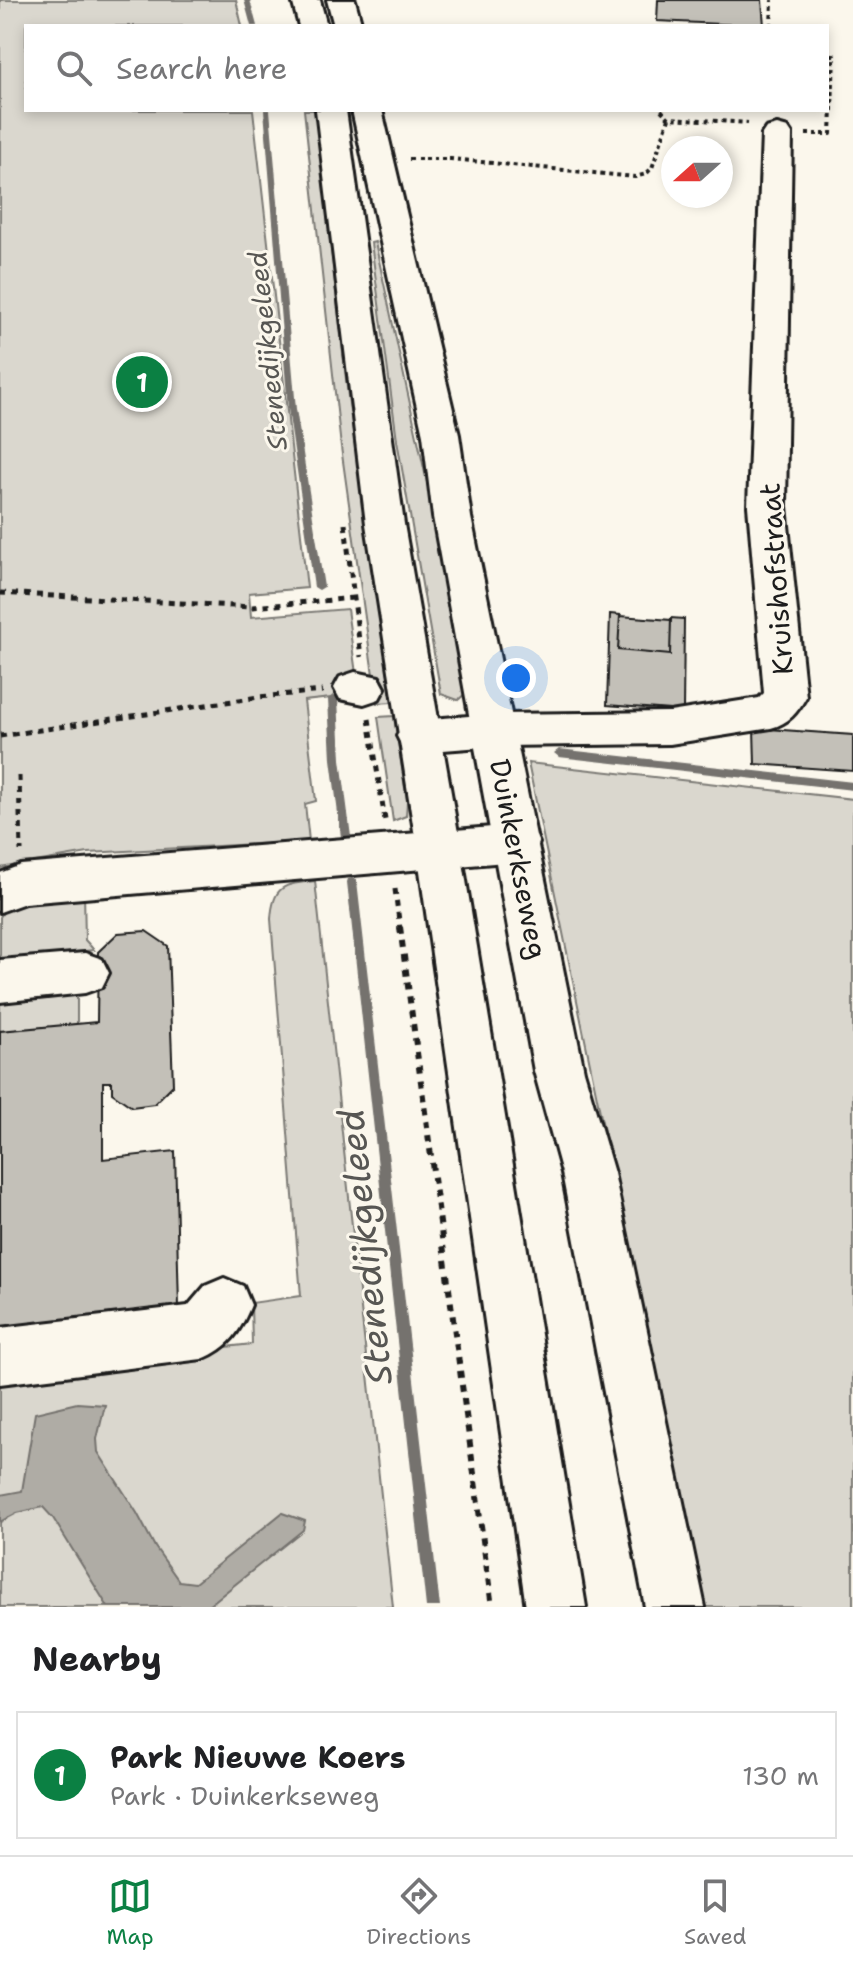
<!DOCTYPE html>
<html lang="en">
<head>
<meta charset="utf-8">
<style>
  body { margin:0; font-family:"Shantell Sans",sans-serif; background:#f2f2f2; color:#202124 }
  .compass { position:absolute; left:661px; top:136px; width:72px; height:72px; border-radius:50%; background:#fff; box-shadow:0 4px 12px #0003; rotate:249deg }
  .you { position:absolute; left:516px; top:678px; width:28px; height:28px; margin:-20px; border:6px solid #fff; border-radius:50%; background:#1a73e8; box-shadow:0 0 0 12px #1a73e833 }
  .badge { display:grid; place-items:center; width:52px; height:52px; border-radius:50%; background:#0b8043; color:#fff; font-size:26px; font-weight:700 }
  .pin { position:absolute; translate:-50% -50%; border:4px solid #fff; box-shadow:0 2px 8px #0006 }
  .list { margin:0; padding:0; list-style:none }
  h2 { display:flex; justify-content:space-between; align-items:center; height:104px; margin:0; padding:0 32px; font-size:34px }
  h2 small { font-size:26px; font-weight:400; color:#757577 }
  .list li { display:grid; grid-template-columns:52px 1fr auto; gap:24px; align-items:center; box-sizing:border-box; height:128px; margin:0 16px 16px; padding:0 16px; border:2px solid #e0e0e0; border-radius:0px }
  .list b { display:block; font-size:30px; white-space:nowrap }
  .list p { margin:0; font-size:26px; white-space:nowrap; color:#757577 }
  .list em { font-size:26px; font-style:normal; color:#757577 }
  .icon { flex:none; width:44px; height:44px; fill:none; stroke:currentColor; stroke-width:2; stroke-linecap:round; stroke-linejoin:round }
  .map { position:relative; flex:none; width:853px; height:1607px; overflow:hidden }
  .search { position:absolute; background:#fff; box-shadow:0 4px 12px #0003; left:24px; right:24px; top:24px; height:88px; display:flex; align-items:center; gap:20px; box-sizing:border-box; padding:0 28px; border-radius:0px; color:#757577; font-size:30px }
  .sheet { height:248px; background:#fff }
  nav { display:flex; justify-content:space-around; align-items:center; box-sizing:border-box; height:112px; border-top:2px solid #e0e0e0; background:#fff; font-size:22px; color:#757577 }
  nav a { display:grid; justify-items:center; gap:4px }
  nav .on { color:#0b8043 }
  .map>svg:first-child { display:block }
  .green { fill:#dad7ce; stroke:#7b7a75; stroke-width:2 }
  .water { fill:#afaca5; stroke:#74726e; stroke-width:2 }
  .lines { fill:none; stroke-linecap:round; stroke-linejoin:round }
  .stream { fill:#74726e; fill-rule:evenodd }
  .building { fill:#c3c0b8; stroke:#1c1c1c; stroke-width:2 }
  .minor-casing { stroke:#1c1c1c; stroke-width:6 }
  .major-casing { stroke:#1c1c1c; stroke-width:6 }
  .path-far2 { stroke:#1c1c1c; stroke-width:4; stroke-dasharray:4 4; stroke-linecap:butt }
  .path-far1 { stroke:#1c1c1c; stroke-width:5; stroke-dasharray:6 6; stroke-linecap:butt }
  .path { stroke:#1c1c1c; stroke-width:6; stroke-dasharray:7 7; stroke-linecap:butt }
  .minor { fill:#fbf7ec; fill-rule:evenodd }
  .major { fill:#fbf7ec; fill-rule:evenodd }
  .labels { text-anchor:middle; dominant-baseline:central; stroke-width:6; stroke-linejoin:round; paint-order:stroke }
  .far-water-label { font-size:26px; font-style:italic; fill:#575653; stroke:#fbf7ec }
  .street-label { font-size:28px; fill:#1c1c1c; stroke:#fbf7ec }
  .near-water-label { font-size:36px; font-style:italic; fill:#575653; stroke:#fbf7ec }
</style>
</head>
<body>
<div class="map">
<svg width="853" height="1607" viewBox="0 0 853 1607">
  <rect width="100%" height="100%" fill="#fbf7ec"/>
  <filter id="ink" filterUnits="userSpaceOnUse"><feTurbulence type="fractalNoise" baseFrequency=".0125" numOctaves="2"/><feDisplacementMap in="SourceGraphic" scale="16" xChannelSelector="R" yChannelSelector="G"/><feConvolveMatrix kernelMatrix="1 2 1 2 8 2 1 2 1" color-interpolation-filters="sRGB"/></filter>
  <g filter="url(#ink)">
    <!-- green -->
    <path class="green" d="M0,0h236l6,26h-216v84h227l54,478 -58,5 2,24 96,-8 12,86 -55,6 12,100 -11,3 4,37 -221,12 -88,15z
      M304,110h10l2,9 32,277 44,306 -15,1 -36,-256z
      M375,242l53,245 38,206 -8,7 -17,-6 -44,-254 -26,-197z
      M394,716l13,85 -1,15 -13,5 -15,-104z
      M528,763l325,36v808h-151z
      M315,881l78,726h-393v-235l252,-28 -1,-41 50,-7 -30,-377c2,-33 12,-35 44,-38z
      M84,892l1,48 9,10 -27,3 -15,12 -52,5v-53l8,-12z
      M77,984v41l-77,7v-41z"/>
    <!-- water -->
    <path class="water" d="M77,1403l28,2 -8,34 1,13 39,61 18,34 24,34 16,2 87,-70 23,8 -2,9 -96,77h-99l-55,-89 -10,-11 -26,6 -17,9v-27l22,-4 13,-78z"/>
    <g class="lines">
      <!-- stream -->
      <path class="stream" d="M244,0h6l7,26h-6z
        M264,110h6l26,299 28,178 -5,3 -5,-3 -26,-178z
        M333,695l5,4 3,60 10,78 -1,3h-8l-1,-3 -10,-78 -3,-60z
        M559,749l294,33v8l-294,-33 -5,-4z
        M352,878l4,1 1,3 83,725h-14l-79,-725 1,-3z"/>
    </g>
    <!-- building -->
    <path class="building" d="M658,0h104l2,26 -107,-5z
      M610,614l10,1 -2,35 52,5 1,-37 13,1 -1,92 -76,-6z
      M620,616l51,4 -1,35 -52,-5z
      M754,728l99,7v36l-98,-7z
      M146,931l22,15 5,139 -19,19 -22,3 -20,-14v-11h-9v77l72,-8 4,156 -179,22v-298l97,-9 1,-70 20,-19z"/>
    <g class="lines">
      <defs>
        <path id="minor" d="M777,125l11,3 4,6 -6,372 20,191c-9,16 -17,26 -35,31l-101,16 -176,2 -76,6 -15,-4 -6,-12 6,-12 15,-4 76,-6 176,-2 89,-14 5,-5 -16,-187 14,-372 4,-6z
          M355,672l24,5 6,11 -6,11 -15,5 -24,-5 -6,-11 6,-11z
          M517,825l16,5 6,13 -6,13 -16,5 -492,42 -25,9v-39l21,-8z
          M85,953l17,6 7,14 -7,14 -17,6 -85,9v-42z
          M224,1278l19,8 8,19c-11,27 -22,43 -49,54l-202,25v-56l188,-22 17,-20z"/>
        <path id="major" d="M292,0h28l7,26h-28z
          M327,0h28l7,26h-28z
          M316,110h30l58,414 57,326 125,757h-60l-109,-757 -51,-326z
          M352,110h30l77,325 12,82 113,554 30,102 91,434h-60l-83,-434 -28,-102 -101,-554 -10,-82z"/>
      </defs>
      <!-- minor casing -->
      <use href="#minor" class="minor-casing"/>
      <!-- major casing -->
      <use href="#major" class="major-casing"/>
      <!-- path-far2 -->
      <path class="path-far2" d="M771,26l1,-26
        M661,110l8,8 79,5
        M806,134h25l3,-79h-7
        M409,159h42l184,18 11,-3 6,-6 17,-50"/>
      <!-- path-far1 -->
      <path class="path-far1" d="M345,524l16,133
        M0,593l252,14 102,-9
        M369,719l16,101
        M0,736l259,-39 64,-6
        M19,776l2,75
        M395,889l5,40"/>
      <!-- path -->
      <path class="path" d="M400,927l92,680"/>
      <!-- minor -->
      <use href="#minor" class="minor"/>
      <!-- major -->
      <use href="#major" class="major"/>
    </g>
  </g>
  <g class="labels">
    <!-- far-water labels -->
    <g class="far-water-label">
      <text transform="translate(267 351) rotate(-96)">Stenedijkgeleed</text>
    </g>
    <!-- street labels -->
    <g class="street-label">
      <text transform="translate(776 579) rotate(-94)">Kruishofstraat</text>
      <text transform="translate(519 859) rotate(79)">Duinkerkseweg</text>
    </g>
    <!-- near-water labels -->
    <g class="near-water-label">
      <text transform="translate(365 1247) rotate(-96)">Stenedijkgeleed</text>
    </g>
  </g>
</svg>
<svg class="compass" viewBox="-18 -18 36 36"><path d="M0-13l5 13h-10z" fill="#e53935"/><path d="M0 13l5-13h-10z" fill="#757577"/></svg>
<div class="you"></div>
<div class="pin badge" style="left:142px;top:382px">1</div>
<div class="search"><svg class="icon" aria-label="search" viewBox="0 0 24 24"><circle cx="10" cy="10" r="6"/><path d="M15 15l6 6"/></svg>Search here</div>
</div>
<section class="sheet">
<h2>Nearby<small></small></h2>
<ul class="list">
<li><span class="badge">1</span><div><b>Park Nieuwe Koers</b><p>Park · Duinkerkseweg</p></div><em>130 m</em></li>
</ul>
</section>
<nav>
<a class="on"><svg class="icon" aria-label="map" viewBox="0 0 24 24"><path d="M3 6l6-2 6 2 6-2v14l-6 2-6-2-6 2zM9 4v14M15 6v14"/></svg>Map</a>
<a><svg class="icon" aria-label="directions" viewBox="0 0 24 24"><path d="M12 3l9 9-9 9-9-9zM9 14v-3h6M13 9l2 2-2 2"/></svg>Directions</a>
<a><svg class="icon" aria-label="saved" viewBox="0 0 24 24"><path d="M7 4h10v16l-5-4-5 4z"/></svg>Saved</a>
</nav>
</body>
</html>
